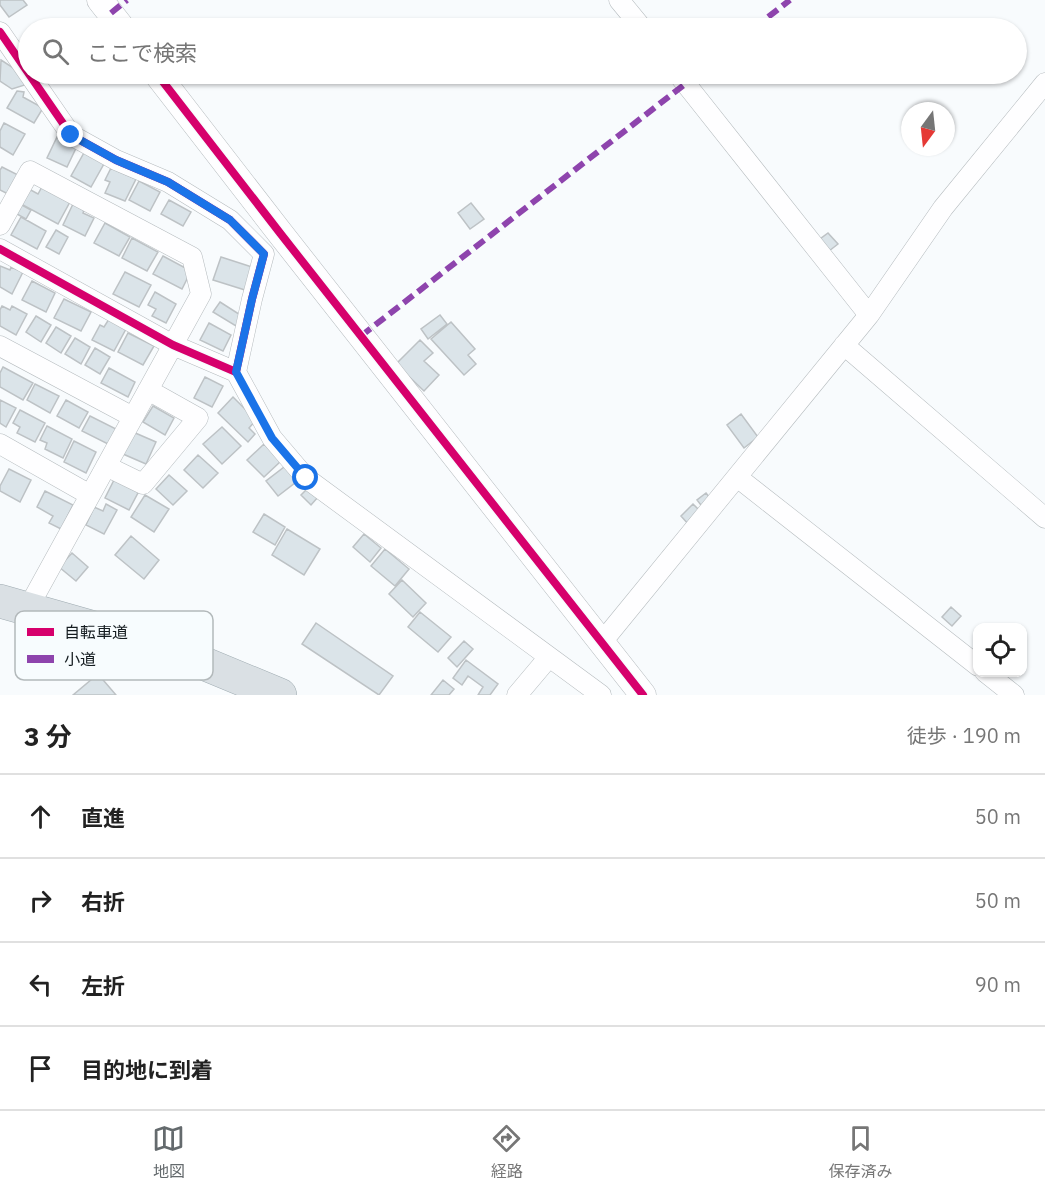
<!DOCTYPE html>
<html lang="ja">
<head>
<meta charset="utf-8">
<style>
  body { margin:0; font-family:"IBM Plex Sans","Noto Sans JP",sans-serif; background:#f2f2f2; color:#222 }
  .controls { position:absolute; right:18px; bottom:18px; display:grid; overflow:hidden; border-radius:12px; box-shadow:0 2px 4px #0004 }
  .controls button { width:54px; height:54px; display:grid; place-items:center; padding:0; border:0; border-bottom:2px solid #e0e0e0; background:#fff; color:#222; font:30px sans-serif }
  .compass { position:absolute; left:901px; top:102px; width:54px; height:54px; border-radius:50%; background:#fff; box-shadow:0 2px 4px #0004; rotate:195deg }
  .stop { position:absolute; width:18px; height:18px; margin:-14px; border:4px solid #1a73e8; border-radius:50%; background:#fff }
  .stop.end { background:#1a73e8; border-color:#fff; box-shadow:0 2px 6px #0008 }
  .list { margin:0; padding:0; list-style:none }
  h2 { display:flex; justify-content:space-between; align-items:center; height:78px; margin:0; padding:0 24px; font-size:26px }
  h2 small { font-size:20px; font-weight:400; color:#767676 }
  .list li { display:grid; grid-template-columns:39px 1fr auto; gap:18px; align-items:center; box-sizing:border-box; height:84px; padding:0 24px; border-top:2px solid #e0e0e0 }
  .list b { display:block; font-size:22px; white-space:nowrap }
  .list em { font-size:20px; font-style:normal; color:#767676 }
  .icon { flex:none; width:33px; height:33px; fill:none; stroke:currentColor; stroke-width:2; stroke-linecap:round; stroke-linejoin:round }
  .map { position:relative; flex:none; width:1045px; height:695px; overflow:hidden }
  .search { position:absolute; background:#fff; box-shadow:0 2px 4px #0004; left:18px; right:18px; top:18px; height:66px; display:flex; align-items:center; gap:15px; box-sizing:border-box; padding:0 21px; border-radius:33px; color:#767676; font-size:22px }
  .sheet { height:414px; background:#fff }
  nav { display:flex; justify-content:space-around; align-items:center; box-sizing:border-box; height:84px; border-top:2px solid #e0e0e0; background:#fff; font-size:16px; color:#767676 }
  nav a { display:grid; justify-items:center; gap:3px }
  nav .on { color:#646a6d }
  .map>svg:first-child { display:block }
  .building { fill:#dbe4e9; stroke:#bdc2c5; stroke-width:1.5 }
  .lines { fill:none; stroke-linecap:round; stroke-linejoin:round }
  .minor-casing { stroke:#b5bbbe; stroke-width:21 }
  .tertiary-casing { stroke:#b5bbbe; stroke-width:27 }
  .trunk-casing { stroke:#9fabb1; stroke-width:34 }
  .minor { stroke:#fefeff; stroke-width:20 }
  .tertiary { stroke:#fefeff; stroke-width:26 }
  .trunk { stroke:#dae0e4; stroke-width:33 }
  .quiet { stroke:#8e44ad; stroke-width:6; stroke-dasharray:12 6; stroke-linecap:butt }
  .cycleway-casing { stroke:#f7fcfe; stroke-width:11 }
  .cycleway { stroke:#d6006c; stroke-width:8 }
  .route { stroke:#1a73e8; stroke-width:8 }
  .key { fill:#f7fcfe; stroke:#b3b9bb; stroke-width:1.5 }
  .key-label { font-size:16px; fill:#141c20 }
</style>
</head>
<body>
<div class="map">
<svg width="1045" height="695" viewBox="0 0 1045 695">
  <rect width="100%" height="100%" fill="#f8fbfd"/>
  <!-- building -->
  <path class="building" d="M0,0h23l4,5 -18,12 -9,-12z
    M1,60l14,9 13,15 -16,5 -12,-8z
    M17,91l7,1 -1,5 20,11 -9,15 -27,-15z
    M4,123l21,11 -12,21 -13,-8v-16z
    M57,137l20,9 -10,21 -20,-9z
    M85,151l20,11 -14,25 -20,-11z
    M2,167l16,8 -10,19 -8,-4v-20z
    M111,168l25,11 -11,22 -20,-8 5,-11 -5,-2z
    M139,181l21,11 -10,19 -21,-11z
    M43,185l28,15 -13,24 -37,-20 8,-15 9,5z
    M169,200l22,12 -8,14 -22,-12z
    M471,203l13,16 -14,10 -12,-16z
    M20,204l11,6 -5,9 -11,-6z
    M73,204l11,6 -1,3 11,5 -9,18 -22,-11z
    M21,217l25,14 -9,18 -26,-14z
    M105,223l25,14 -11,19 -25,-13z
    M56,230l12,7 -9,17 -13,-7z
    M828,233l10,11 -9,7 -9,-12z
    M132,238l26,14 -11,19 -25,-13z
    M163,256l28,15 -9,18 -29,-15z
    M221,257l31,10 -7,23 -32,-10z
    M0,266l10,4 1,-3 12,5 -11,22 -12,-7z
    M125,272l26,13 -12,22 -26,-13z
    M32,281l23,12 -9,19 -24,-12z
    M155,292l21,12 -10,19 -14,-7 4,-7 -8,-4z
    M64,299l27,13 -10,19 -27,-13z
    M220,302l22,14 -6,10 -23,-14z
    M2,306l8,4 2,-4 15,8 -11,21 -16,-9v-16z
    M440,315l7,9 -19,15 -7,-10z
    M36,316l15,9 -10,17 -15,-10z
    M109,319l17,10 -12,22 -22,-11 8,-15 4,2z
    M451,322l24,27 -7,6 8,9 -12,11 -33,-36z
    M209,323l22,12 -8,16 -23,-11z
    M56,327l15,9 -10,17 -15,-10z
    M128,333l26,13 -11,19 -25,-13z
    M75,338l15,9 -9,17 -16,-10z
    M420,340l13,13 -9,8 15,14 -15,16 -28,-27z
    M95,348l15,9 -10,17 -15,-9z
    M3,367l30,16 -10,17 -23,-13v-14z
    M109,368l26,14 -7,15 -27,-14z
    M205,377l18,9 -11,21 -18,-9z
    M35,384l24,12 -9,17 -23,-13z
    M233,397l23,23 -7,8 6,6 -7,8 -30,-29z
    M0,400l16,8 -10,19 -6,-4z
    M66,400l22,12 -9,16 -22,-12z
    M153,406l21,12 -9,17 -22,-13z
    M20,410l25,13 -10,19 -18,-9 3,-6 -7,-4z
    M741,414l17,23 -14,11 -17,-23z
    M90,416l26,13 -8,15 -26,-13z
    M47,426l25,13 -9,19 -18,-9 2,-6 -7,-3z
    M222,427l19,19 -19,18 -19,-20z
    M133,432l23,10 -10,22 -23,-10z
    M74,441l22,11 -10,21 -22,-11z
    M264,444l17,17 -17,16 -17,-17z
    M198,455l20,18 -15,15 -19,-18z
    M288,464l12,15 -22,17 -12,-15z
    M9,469l22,11 -11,22 -20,-11v-5z
    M169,475l18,16 -14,14 -17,-16z
    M116,476l24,13 -11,21 -24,-12z
    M308,488l10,9 -7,8 -10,-10z
    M45,491l28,14 -12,24 -12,-6 4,-7 -16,-9z
    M706,493l7,9 -9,7 -7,-9z
    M145,495l24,14 -15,23 -23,-15z
    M106,504l11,6 -13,24 -18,-9 8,-18 9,4z
    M693,504l9,9 -13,12 -8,-9z
    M264,514l21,13 -10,18 -22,-13z
    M287,529l33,20 -16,26 -32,-20z
    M364,534l17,14 -11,14 -17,-15z
    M131,536l28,24 -15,19 -29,-24z
    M385,549l24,20 -14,17 -24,-20z
    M72,553l16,14 -12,14 -17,-14z
    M402,580l24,23 -13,14 -24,-23z
    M951,607l10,9 -9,10 -10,-9z
    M420,612l31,25 -13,15 -30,-25z
    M316,623l77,53 -14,19 -77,-51z
    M464,641l9,8 -16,18 -9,-9z
    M466,660l32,24 -8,11h-12l5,-8 -15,-11 -6,9 -9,-7z
    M98,674l18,21h-43z
    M443,680l11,9 -5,6h-18z"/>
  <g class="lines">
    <defs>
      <path id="minor" d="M619,0l23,28
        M0,32l71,103 45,25 52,22 62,38 34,34 -12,45 -16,73 -63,-27 -173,-96
        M678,74l191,241
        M0,225l30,-54 162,86 9,37 -173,314
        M844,345l201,173
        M0,346l133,71
        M236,372l36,66 34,40 295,217
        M0,444l90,51
        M106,466l37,18 55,-66 -50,-28
        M737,477l241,189
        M602,642l267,-327 74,-107 102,-125
        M985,672l29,23
        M517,695l32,-38"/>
      <path id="tertiary" d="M100,0l22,28
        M157,74l123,159 363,462"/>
      <path id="trunk" d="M0,601l169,48 111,46"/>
    </defs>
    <!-- minor casing -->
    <use href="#minor" class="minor-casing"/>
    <!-- tertiary casing -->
    <use href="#tertiary" class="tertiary-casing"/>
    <!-- trunk casing -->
    <use href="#trunk" class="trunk-casing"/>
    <!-- minor -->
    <use href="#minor" class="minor"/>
    <!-- tertiary -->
    <use href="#tertiary" class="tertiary"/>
    <!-- trunk -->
    <use href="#trunk" class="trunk"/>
    <!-- quiet -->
    <path class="quiet" d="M111,13l16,-13
      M754,28l36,-28
      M361,336l337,-262"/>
    <defs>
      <path id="cycleway" d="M0,32l71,103 45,25 52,22 62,38 34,34 -12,45 -16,73 -63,-27 -173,-96
        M157,74l123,159 363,462"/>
    </defs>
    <!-- cycleway casing -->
    <use href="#cycleway" class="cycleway-casing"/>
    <!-- cycleway -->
    <use href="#cycleway" class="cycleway"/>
  </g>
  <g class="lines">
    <!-- route -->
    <path class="route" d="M71,135l45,25 52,22 62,38 34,34 -12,45 -16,73 36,66 34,40"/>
  </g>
  <!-- legend -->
  <rect x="15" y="611" width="198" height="69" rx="9" class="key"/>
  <rect x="27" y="628" width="27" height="8" fill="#d6006c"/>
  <rect x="27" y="655" width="27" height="8" fill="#8e44ad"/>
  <g class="key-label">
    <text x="64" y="638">自転車道</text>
    <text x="64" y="665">小道</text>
  </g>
</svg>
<div class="controls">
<button><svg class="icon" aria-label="locate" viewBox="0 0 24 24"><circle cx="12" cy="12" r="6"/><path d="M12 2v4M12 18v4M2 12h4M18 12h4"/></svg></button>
</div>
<svg class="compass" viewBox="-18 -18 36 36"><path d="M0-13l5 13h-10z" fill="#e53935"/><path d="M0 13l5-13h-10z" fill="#767676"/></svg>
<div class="stop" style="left:306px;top:478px"></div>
<div class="stop end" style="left:71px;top:135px"></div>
<div class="search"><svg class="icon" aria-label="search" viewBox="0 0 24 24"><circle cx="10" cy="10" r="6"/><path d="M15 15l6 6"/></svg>ここで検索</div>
</div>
<section class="sheet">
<h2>3 分<small>徒歩 · 190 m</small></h2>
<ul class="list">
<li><svg class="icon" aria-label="ahead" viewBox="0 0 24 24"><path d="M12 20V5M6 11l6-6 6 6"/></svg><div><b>直進</b></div><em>50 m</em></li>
<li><svg class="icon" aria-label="right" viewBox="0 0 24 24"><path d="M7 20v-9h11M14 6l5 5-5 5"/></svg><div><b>右折</b></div><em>50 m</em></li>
<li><svg class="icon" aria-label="left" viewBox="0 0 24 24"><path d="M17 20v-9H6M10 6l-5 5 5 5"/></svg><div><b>左折</b></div><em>90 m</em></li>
<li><svg class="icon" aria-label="arrive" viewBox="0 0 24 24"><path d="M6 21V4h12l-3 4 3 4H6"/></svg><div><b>目的地に到着</b></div></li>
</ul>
</section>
<nav>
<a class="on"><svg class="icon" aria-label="map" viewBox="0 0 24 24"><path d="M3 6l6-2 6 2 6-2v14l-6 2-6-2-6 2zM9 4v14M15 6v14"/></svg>地図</a>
<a><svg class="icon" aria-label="directions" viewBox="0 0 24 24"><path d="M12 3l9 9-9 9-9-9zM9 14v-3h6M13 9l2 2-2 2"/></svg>経路</a>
<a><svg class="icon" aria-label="saved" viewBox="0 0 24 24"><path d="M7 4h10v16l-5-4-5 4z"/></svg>保存済み</a>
</nav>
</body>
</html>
